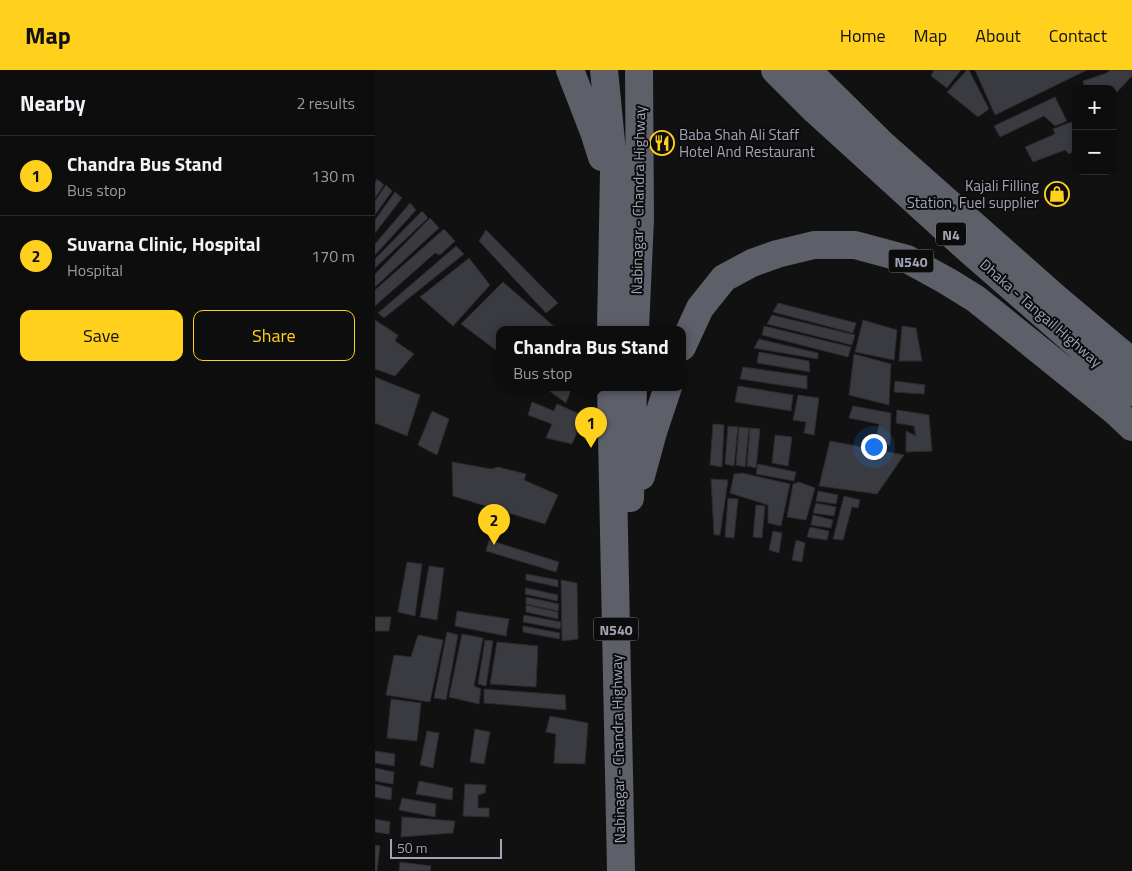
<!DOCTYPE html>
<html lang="en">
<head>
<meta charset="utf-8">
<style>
  body { margin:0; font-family:"Titillium Web",sans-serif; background:#1b1b1c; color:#f1f3f6 }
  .controls { position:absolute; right:15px; top:15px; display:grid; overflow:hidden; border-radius:10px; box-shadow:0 2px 8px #0003 }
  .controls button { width:45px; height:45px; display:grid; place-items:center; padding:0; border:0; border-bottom:1px solid #2d2d2e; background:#0d0d0e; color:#f1f3f6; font:25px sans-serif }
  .scale { position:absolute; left:15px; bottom:12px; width:112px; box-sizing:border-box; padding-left:5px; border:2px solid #a1a4b4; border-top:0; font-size:14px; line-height:18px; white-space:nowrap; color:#a1a4b4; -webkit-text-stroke:4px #0c0c0d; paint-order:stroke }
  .you { position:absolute; left:498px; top:376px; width:18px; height:18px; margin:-12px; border:4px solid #fff; border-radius:50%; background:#1a73e8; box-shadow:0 0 0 8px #1a73e833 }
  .badge { display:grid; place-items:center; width:32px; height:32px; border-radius:50%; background:#ffd01c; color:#111; font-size:16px; font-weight:700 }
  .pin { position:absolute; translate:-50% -41px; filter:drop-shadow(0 1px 2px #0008) }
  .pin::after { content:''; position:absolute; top:26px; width:18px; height:15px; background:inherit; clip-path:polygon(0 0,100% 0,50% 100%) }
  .popup { position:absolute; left:121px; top:256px; width:190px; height:65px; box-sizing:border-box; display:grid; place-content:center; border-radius:10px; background:#0d0d0e; filter:drop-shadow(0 1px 4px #0005); font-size:16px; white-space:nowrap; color:#9a9c9e }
  .popup b { font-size:19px; color:#f1f3f6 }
  .popup::after { content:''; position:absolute; left:50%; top:100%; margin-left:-10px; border:10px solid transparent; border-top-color:#0d0d0e }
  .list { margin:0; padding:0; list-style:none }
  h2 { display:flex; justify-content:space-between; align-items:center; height:65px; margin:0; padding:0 20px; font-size:21px }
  h2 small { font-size:16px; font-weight:400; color:#9a9c9e }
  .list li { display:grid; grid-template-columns:32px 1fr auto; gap:15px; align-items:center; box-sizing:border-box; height:80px; padding:0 20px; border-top:1px solid #2d2d2e }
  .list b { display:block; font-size:19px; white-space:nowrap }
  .list p { margin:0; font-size:16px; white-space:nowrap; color:#9a9c9e }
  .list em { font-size:16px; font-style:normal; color:#9a9c9e }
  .actions { display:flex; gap:10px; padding:15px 20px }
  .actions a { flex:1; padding:11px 0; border:1px solid #ffd01c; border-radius:10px; text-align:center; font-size:18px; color:#ffd01c }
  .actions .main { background:#ffd01c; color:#111 }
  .map { position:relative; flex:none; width:757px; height:801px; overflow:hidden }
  header { display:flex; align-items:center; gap:30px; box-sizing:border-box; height:70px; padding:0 25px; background:#ffd01c; color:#111 }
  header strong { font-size:24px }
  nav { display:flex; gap:28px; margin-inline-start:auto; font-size:18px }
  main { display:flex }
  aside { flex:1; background:#0d0d0e }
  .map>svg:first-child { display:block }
  .building { fill:#3a3b40; stroke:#2b2b2f }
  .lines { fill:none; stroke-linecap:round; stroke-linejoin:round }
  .highway { stroke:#5d5f69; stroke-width:28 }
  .labels { text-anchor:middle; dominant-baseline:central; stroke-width:4; stroke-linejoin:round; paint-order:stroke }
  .shield { fill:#0c0c0d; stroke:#747682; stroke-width:1 }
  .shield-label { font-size:14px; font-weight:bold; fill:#a1a4b4 }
  .poi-label { font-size:15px; fill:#a1a4b4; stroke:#0c0c0d; text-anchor:start }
  .street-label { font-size:15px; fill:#a1a4b4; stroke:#0c0c0d }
</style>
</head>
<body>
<header>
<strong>Map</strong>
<nav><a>Home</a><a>Map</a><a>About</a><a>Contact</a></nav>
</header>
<main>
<aside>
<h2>Nearby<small>2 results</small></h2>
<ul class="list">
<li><span class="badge">1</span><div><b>Chandra Bus Stand</b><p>Bus stop</p></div><em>130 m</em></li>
<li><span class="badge">2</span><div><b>Suvarna Clinic, Hospital</b><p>Hospital</p></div><em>170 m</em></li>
</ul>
<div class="actions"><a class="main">Save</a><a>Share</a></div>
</aside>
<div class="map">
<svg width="757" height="801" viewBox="0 0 757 801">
  <rect width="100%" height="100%" fill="#111112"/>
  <!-- building -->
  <path class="building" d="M559,0h27l-14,18 -16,-12z
    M592,0h2l20,39 -11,8 -31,-25z
    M600,0h112l-92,45z
    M735,0h22v6l-15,16 -4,2v-5h-28l-2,-8 24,-8z
    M680,27l12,24 -12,5 -11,-10 -44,21 -6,-11z
    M696,52l5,9v18l-7,5 -4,-4 -32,12 -8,-15 30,-13 -2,-5z
    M2,109l7,6 -9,13v-15z
    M11,115l6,6 -17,24v-14z
    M20,122l7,6 -27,35v-13z
    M35,133l6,7 -41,45v-11z
    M47,141l6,7 -53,50v-9z
    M55,148l9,10 -64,59v-13z
    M69,159l11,12 -15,14 -5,-2 -60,53v-16z
    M111,160l72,73 -12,10 -67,-72z
    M81,176l8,8 -80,64 -6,-5z
    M94,188l21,27 -37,41 -33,-29z
    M128,212l54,47h-57v24l-39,-29z
    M403,233l78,20 -3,10 -80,-21z
    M397,245l83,20 -3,10 -85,-21z
    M0,250l23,15 -3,6 19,13 -19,22 -20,-7z
    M488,250l34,10 -3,30 -39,-8z
    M389,256l87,21 -3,10 -86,-22z
    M527,256l14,2 6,33h-23z
    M384,269l59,14v6l-64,-11z
    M384,282l50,9 1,11 -53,-9z
    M479,284l37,10 -2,41 -40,-10z
    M368,297l64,9v13l-67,-10z
    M0,307l45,18 -13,41 -32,-13z
    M520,311l30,4 -1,9 -30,-2z
    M363,316l55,9 -2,16 -56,-9z
    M169,317h28l-6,16z
    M423,325l21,3 -5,37 -10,-2 2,-11 -13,-2z
    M157,332l22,9 3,-7 27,12 -12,28 -26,-6 6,-14 -24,-9z
    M478,336l38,7 -1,32 -15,-2 4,-19 -30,-6z
    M522,340l32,5 3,36 -26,1v-21l10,5 -2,-10 -18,-3z
    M57,341l17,8 -12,36 -19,-10z
    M338,354l11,1 -2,42 -12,-2z
    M353,356l10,1 -4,39 -9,-2z
    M364,357l10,1 -4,39 -9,-2z
    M375,358l10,1 -4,39 -9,-2z
    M400,365l17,2 -4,29 -16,-3z
    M455,371l74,14 -27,39 -58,-8z
    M77,392l39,7 7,-2 28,7 -2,6 34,15 -13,29 -92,-28z
    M383,394l38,8 -2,9 -38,-7z
    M367,403l48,11 -9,42 -13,-3v-18l-38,-12 4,-19z
    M336,409l17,1 -8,55h-6z
    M424,412l16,6 -9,32 -19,-3 6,-33z
    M443,421l20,4 -2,9 -20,-3z
    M469,426l16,4 -2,8 -6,-1 -9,33 -10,-1z
    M353,428l10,1 -4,39 -9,-1z
    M441,433l20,4 -2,9 -21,-3z
    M381,435l9,1 -3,32 -9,-1z
    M438,445l20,5 -2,8 -20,-3z
    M435,457l19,4 -2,9 -20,-3z
    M398,461l9,2 -3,20 -10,-3z
    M114,470l70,22 -3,10 -70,-21z
    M421,470l9,3 -3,19 -10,-2z
    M32,492l15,2 -7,52 -17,-4z
    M54,496l15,2 -7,52 -17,-3z
    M151,504l32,6v7l-32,-7z
    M186,510l16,3 1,56 -16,2z
    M151,518l32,7 -1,6 -32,-7z
    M151,527l33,7 -1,7 -32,-7z
    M151,535l32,7v7l-32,-7z
    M82,541l52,8 -3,17 -51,-10z
    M149,545l37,7 -1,7 -37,-7z
    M0,547h16l-2,14h-14z
    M148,556l37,7 -1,6 -36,-7z
    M72,562l11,3 -12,65 -12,-2z
    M87,564l21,4 -9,48 7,3 -2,15 -30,-7z
    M43,565l25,5 -13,62 -44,-7 8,-40 17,2z
    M110,570l8,1 -7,45 -8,-2z
    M122,572l41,4 -2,41 -46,-3z
    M109,619l81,6 1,15 -82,-7z
    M16,629l30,4 -4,38 -30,-3z
    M175,646l38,7 -3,41 -31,-1 2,-29 -10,-2z
    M100,659l15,3 -6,32 -14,-2z
    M52,661l12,2 -6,35 -13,-3z
    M0,681l20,3 -1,12 -19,-3z
    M0,698l19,4 -1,12 -18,-3z
    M44,711l34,7 -1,12 -36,-6z
    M0,714l17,4 -1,12 -16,-3z
    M90,714l21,1 -1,8 -7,2v13h11v9l-26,-1z
    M27,728l34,6 -1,13 -36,-7z
    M27,747l53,4 -2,12 -52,4z
    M0,749l15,3 -1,12 -14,-2z
    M0,775l5,1 -3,25h-2z
    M25,792l31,4 -1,5h-31z"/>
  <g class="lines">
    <!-- highway -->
    <path class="highway" d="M195,0l24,62 8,25
      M229,0l10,102 -3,157
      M400,0l41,41 154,140 162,141
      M432,0l75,74 175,155 75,63
      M260,259l5,-110 -1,-149
      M307,277l18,-39 24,-30 28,-15 25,-9 37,-9h41l52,14 40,22 29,18 139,112 17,16
      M236,317l10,484
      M266,406l12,-44 15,-45
      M255,428l3,-111"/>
  </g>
  <!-- icons -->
  <defs>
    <symbol id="restaurant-ring" viewBox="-11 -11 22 22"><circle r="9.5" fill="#0c0c0d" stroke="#ffd01c" stroke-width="1.5"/><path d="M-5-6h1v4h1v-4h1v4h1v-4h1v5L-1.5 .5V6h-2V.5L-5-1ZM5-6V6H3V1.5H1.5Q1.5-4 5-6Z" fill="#ffd01c"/></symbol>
    <symbol id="shop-ring" viewBox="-11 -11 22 22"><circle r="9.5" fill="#0c0c0d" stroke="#ffd01c" stroke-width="1.5"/><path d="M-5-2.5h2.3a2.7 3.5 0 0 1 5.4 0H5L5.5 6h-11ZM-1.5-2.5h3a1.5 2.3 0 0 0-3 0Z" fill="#ffd01c"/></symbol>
  </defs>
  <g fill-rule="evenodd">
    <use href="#restaurant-ring" x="273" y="59" width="28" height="28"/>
    <use href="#shop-ring" x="668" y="110" width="28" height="28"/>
  </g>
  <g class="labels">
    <!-- shield labels -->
    <g class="shield">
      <rect x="561" y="152.5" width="30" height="23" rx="4"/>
      <rect x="513.5" y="179.5" width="45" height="23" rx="4"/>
      <rect x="218.5" y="547.5" width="45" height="23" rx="4"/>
    </g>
    <g class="shield-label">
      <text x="576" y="164">N4</text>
      <text x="536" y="191">N540</text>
      <text x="241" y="559">N540</text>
    </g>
    <!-- poi labels -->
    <g class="poi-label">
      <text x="304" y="64">Baba Shah Ali Staff<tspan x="304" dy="17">Hotel And Restaurant</tspan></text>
      <text x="664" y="115" text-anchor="end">Kajali Filling<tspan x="664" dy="17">Station, Fuel supplier</tspan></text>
    </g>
    <!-- street labels -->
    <g class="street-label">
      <text transform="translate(263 130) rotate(-89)">Nabinagar - Chandra Highway</text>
      <text transform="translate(666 243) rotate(41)">Dhaka - Tangail Highway</text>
      <text transform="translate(243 679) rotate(-91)">Nabinagar - Chandra Highway</text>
    </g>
  </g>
</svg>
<div class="controls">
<button>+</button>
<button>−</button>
</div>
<div class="scale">50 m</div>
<div class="you"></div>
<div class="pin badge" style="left:216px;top:378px">1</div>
<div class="popup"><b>Chandra Bus Stand</b>Bus stop</div>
<div class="pin badge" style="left:119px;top:475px">2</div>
</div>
</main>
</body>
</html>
